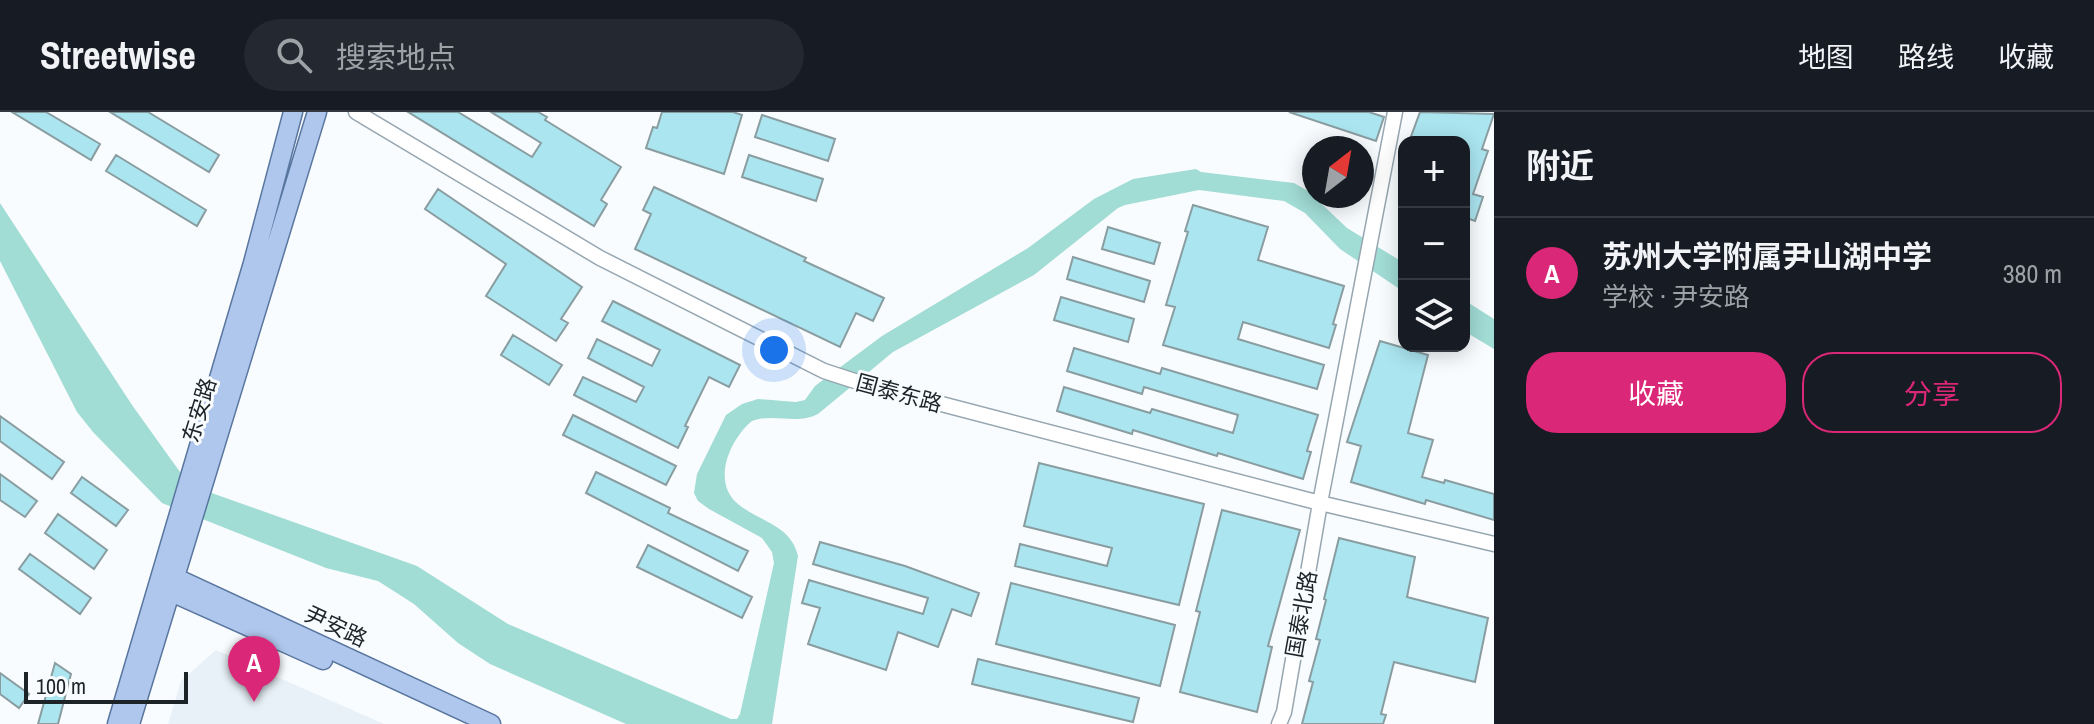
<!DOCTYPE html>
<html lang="zh">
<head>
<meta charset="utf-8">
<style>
  body { margin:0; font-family:"Archivo Narrow","Noto Sans SC",sans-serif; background:#242831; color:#f1f3f6 }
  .controls { position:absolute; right:24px; top:24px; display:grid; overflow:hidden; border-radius:16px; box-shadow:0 4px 20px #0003 }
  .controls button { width:72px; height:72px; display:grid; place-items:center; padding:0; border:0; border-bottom:2px solid #363941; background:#171b24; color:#f1f3f6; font:40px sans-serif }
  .compass { position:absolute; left:1302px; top:24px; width:72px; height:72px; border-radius:50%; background:#171b24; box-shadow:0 4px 20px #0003; rotate:31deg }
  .scale { position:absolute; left:24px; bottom:20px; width:164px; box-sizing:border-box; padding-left:8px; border:4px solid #1d2427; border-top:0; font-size:22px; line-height:28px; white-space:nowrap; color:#1d2427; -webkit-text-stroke:6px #f9fcfe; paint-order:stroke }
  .you { position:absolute; left:774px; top:238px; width:28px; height:28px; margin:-20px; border:6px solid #fff; border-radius:50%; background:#1a73e8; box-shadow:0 0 0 12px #1a73e833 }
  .badge { display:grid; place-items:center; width:52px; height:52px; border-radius:50%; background:#db2777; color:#fff; font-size:26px; font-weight:700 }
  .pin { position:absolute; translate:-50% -66px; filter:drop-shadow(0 2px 4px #0008) }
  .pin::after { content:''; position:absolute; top:42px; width:28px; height:24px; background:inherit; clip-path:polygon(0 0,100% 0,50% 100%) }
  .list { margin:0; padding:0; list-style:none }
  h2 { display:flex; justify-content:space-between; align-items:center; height:104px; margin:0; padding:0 32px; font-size:34px }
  h2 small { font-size:26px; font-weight:400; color:#9ea1a6 }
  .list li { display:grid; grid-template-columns:52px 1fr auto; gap:24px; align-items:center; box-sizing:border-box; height:112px; padding:0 32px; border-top:2px solid #363941 }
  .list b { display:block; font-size:30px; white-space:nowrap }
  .list p { margin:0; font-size:26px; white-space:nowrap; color:#9ea1a6 }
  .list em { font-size:26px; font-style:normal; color:#9ea1a6 }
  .actions { display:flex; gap:16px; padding:24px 32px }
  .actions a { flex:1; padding:18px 0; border:2px solid #db2777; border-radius:32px; text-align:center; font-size:28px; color:#db2777 }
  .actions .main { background:#db2777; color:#fff }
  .icon { flex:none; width:44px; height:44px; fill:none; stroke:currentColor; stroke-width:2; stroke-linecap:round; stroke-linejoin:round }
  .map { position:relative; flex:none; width:1494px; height:612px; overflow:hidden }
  header { display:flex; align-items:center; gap:48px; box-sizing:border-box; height:112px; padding:0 40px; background:#171b24; border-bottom:2px solid #363941 }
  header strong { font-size:38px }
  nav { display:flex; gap:44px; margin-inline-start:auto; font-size:28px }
  .search { width:560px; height:72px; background:#242831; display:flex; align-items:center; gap:20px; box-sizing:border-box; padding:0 28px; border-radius:44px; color:#9ea1a6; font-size:30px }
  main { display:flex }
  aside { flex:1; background:#171b24 }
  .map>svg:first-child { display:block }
  .built { fill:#e8f1f8 }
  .water { fill:#a1dcd5 }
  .building { fill:#abe5f0; stroke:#899da1; stroke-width:2 }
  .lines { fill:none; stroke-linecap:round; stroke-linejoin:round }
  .minor-casing { stroke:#96a6b0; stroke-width:17 }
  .major-casing { stroke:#59769f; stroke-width:21 }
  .minor { stroke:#fff; stroke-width:14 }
  .major { stroke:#afc7ec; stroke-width:18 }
  .labels { text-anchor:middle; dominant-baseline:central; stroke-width:6; stroke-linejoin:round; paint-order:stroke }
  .street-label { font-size:22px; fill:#1d2427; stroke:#f9fcfe }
</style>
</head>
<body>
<header>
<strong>Streetwise</strong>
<div class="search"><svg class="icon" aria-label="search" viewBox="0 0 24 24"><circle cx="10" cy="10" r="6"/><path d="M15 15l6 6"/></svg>搜索地点</div>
<nav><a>地图</a><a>路线</a><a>收藏</a></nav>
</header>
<main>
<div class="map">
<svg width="1494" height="612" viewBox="0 0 1494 612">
  <rect width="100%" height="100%" fill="#f9fcfe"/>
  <!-- built -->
  <path class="built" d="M216,538l168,74h-216l13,-43z"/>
  <!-- water -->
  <path class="water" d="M1196,57l5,3 93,11 14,8 39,37 57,35v29l-64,-43 -35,-36 -21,-12 -85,-11 -74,15 -7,3 -84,67 -141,77 -75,62c-21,11 -44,-1 -66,7 -22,18 -41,61 -14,83 22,18 53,21 60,52l-26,168h-146l-136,-60 -32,-21 -44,-39 -36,-23 -52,-13 -164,-65 -69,-71 -16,-20 -77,-151v-58l132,202 48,67 26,19 211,75 91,58 223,95h6l3,-5 34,-151 -2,-11 -10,-14 -53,-29 -11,-8 -4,-8 3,-19 29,-59 16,-11 16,-5 38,3 9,-2 10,-14 67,-50 146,-88 66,-49 39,-20z
    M1464,188l30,19v30l-30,-18z"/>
  <!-- building -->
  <path class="building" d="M12,0h34l54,32 -9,16z
    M110,0h38l71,43 -10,17z
    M408,0h50l74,45 9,-14 -50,-31h47l9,5 -2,3 76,47 -20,33 6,4 -13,22z
    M662,0h71l9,3 -18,59 -78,-26 7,-21 4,1z
    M1289,0h80l15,5 -8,24z
    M1420,0l74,2 -12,35 6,2 -15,43 10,3 -8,24 -11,-4v-75h-55z
    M762,3l73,24 -7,22 -73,-24z
    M116,43l90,55 -9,16 -91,-55z
    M749,43l74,24 -7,22 -74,-24z
    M654,75l152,71 -2,3 80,37 -11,23 -17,-8 -16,34 -205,-98 16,-35 -8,-4z
    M438,77l144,98 -21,32 7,4 -12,18 -70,-45 20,-32 -81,-55z
    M1193,93l75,22 -10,33 86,26 -11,38 3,1 -7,23 -86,-26 -5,17 86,26 -7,24 -154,-44 12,-38 -9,-2 22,-73 -3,-1z
    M1108,115l52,16 -6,21 -52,-15z
    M1073,145l77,24 -6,21 -77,-23z
    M1061,185l73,22 -6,23 -74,-22z
    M613,189l127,64 -11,22 -20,-10 -24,49 3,1 -10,21 -104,-53 9,-18 53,25 8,-15 -56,-29 9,-19 55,27 8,-16 -58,-29z
    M513,223l49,30 -13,20 -48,-30z
    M1380,229l48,14 -20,78 25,7 -11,37 22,6 1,-3 49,14v26l-68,-20 -1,4 -74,-22 10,-36 -14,-4z
    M1074,236l86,26 2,-6 156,47 -11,36 4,1 -8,27 -85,-26 -1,3 -84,-26 -1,4 -75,-23 7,-24 86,26 2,-4 81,24 5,-18 -94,-28 -2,7 -75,-23z
    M573,303l103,51 -10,19 -103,-50z
    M0,304l64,46 -12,17 -52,-38z
    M1039,351l165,41 -25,101 -164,-39 5,-22 87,22 5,-18 -88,-22z
    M596,360l74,36 -2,5 80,38 -10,20 -152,-78z
    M0,362l37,27 -12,16 -25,-17z
    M82,365l46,33 -12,16 -45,-33z
    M1222,398l78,20 -32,116 4,1 -15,65 -77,-20 20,-80 -4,-1z
    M58,402l49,36 -13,19 -49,-36z
    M1339,426l76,19 -8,40 81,21 -13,64 -81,-20 -13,52 5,1 -3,9h-81l11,-42 -4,-1 11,-41 -4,-1 10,-39 -2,-1z
    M820,430l85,24 74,27 -8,23 -19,-7 -14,38 -40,-15 -12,38 -78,-26 12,-36 -18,-5 7,-23 114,34 5,-16 -115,-34z
    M648,433l104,52 -10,21 -105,-51z
    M30,442l61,44 -11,16 -61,-45z
    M1011,471l164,42 -15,61 -164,-42z
    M978,547l161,39 -6,24 -161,-38z
    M55,551l16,11 -13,50h-20z
    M0,561l29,21 -10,14 -19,-14z"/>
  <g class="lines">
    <defs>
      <path id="minor" d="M356,0l244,146 224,113 37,12 459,120 174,41
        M1279,612l5,-12 36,-209 75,-391"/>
      <path id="major" d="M163,460l328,152
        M160,475l163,73
        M117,612l136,-461 40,-151
        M130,612l187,-612"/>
    </defs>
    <!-- minor casing -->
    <use href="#minor" class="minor-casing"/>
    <!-- major casing -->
    <use href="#major" class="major-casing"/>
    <!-- minor -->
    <use href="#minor" class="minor"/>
    <!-- major -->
    <use href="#major" class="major"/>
  </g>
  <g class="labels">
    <!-- street labels -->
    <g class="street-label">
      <text transform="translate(899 281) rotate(15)">国泰东路</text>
      <text transform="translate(199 298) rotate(-73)">东安路</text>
      <text transform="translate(1301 502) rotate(-80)">国泰北路</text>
      <text transform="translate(336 514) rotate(25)">尹安路</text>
    </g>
  </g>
</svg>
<div class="controls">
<button>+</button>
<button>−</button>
<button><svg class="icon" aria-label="layers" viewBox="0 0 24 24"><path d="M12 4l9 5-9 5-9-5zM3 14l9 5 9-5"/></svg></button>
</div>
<svg class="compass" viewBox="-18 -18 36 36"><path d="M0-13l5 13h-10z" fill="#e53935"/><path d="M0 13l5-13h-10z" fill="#9ea1a6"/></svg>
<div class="scale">100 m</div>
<div class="you"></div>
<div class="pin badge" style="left:254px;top:590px">A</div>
</div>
<aside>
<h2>附近<small></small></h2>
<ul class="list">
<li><span class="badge">A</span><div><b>苏州大学附属尹山湖中学</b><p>学校 · 尹安路</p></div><em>380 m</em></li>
</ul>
<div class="actions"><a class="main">收藏</a><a>分享</a></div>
</aside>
</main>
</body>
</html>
